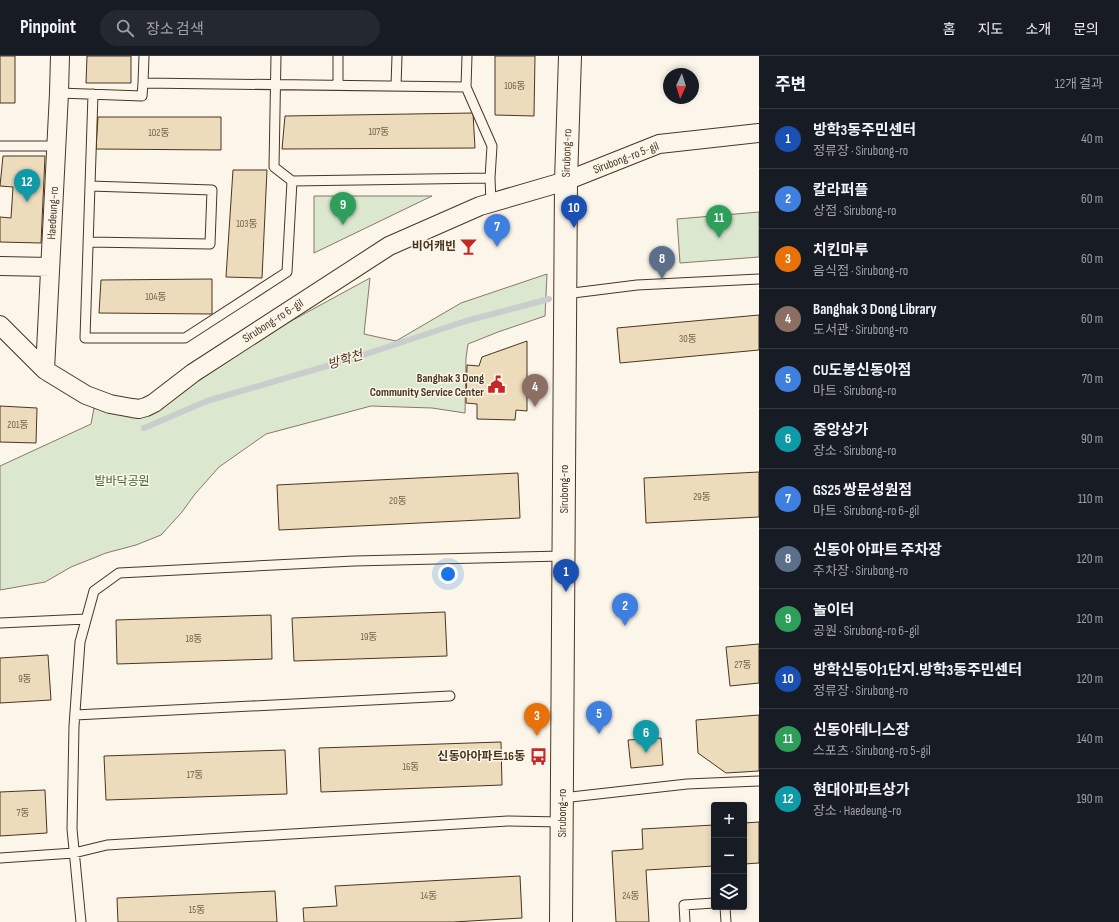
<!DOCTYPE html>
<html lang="ko">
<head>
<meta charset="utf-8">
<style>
  body { margin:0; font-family:"Sofia Sans Condensed","Noto Sans KR",sans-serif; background:#242831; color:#f1f3f6 }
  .controls { position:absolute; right:12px; bottom:12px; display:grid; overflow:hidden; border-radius:4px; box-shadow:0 2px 6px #0003 }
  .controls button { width:36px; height:36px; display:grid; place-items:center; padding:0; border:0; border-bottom:1px solid #363941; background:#171b24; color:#f1f3f6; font:20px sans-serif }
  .compass { position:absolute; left:663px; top:12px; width:36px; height:36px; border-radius:50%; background:#171b24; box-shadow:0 2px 6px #0003; rotate:184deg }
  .you { position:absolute; left:448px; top:518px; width:14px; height:14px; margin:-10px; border:3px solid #fff; border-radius:50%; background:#1a73e8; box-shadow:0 0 0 6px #1a73e833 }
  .badge { display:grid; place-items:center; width:26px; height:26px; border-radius:50%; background:#7c3aed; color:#fff; font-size:13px; font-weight:700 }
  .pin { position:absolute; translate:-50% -33px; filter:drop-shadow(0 1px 2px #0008) }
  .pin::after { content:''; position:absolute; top:21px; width:14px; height:12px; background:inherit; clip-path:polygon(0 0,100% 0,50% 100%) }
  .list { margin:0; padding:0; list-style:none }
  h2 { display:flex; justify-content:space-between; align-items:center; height:52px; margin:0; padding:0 16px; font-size:17px }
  h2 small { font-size:13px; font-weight:400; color:#9ea1a6 }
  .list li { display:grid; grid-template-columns:26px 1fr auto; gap:12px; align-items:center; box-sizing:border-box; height:60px; padding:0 16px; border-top:1px solid #363941 }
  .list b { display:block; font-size:15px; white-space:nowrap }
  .list p { margin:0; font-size:13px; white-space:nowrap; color:#9ea1a6 }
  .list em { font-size:13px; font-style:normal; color:#9ea1a6 }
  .icon { flex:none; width:22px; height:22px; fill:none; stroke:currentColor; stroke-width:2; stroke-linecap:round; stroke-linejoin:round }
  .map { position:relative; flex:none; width:759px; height:866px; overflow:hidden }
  header { display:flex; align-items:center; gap:24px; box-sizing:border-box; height:56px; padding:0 20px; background:#171b24; border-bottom:1px solid #363941 }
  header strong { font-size:19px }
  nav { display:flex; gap:22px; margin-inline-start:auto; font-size:14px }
  .search { width:280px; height:36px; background:#242831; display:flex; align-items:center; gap:10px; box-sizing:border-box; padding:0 14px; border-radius:22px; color:#9ea1a6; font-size:15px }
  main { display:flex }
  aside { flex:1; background:#171b24 }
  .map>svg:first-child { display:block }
  .green { fill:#dce7d0; stroke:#887966 }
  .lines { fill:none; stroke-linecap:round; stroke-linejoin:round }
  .stream { stroke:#c9cecd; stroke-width:6 }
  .building { fill:#ecdcbc; stroke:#4a3520 }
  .service-casing { stroke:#4a3520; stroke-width:11 }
  .minor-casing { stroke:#4a3520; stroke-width:20 }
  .tertiary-casing { stroke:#4a3520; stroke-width:24 }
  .service { stroke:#fbf6e9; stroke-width:9 }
  .minor { stroke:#fbf6e9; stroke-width:18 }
  .tertiary { stroke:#fbf6e9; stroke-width:22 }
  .labels { text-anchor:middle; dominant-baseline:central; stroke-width:3; stroke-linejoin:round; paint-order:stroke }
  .number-label { font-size:10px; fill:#725f47 }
  .street-label { font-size:12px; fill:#4a3520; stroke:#fbf6e9 }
  .poi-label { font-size:12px; font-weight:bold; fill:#4a3520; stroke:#fbf6e9; text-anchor:end }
  .park-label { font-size:12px; fill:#436837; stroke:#fbf6e9 }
  .water-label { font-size:13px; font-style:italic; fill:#4a3520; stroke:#fbf6e9 }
</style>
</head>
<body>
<header>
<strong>Pinpoint</strong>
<div class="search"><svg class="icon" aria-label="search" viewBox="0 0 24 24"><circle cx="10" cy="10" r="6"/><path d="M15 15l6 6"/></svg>장소 검색</div>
<nav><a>홈</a><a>지도</a><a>소개</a><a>문의</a></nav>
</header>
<main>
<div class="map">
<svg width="759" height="866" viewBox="0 0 759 866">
  <rect width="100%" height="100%" fill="#fbf6e9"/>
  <!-- green -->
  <path class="green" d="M314,140h118l-118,57z
    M759,156v45l-79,6 -3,-44z
    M547,218l-2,42 -47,16 -30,12 -2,14 -1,55 -33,-5 -61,-2 -105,28 -47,33 -24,27 -13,18 -21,23 -25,10 -30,8 -35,14 -26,15 -45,8v-124l91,-42 3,-16 46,10 23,-13 50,-35 67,-43 90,-49 -6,56 32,7 65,-38z"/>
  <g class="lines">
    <!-- stream -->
    <path class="stream" d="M144,372l63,-27 144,-42 115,-38 83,-22"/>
  </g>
  <!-- building -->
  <path class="building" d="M0,0h15v47h-15z
    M87,0h44v27h-45z
    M495,0h40l-1,60 -39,-1z
    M473,57l2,35 -193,1 3,-33z
    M98,61h123v33l-125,-1z
    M3,100h42l-4,87 -41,-1v-25l11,1 2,-31 -13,-1z
    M233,114h34l-5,108 -36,-1z
    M212,223v35l-113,-1 2,-33z
    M759,259v35l-139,13 -3,-35z
    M527,285v70l-11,-1 -1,10 -38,-1v-15l-11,-1 1,-38 12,1 3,-9z
    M0,350l37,2 -1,35 -36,-1z
    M759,416v45l-113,6 -2,-45z
    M518,417l2,45 -241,12 -2,-45z
    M445,556l2,44 -153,5 -2,-43z
    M271,559l1,44 -155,5 -1,-44z
    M759,588v39l-29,3 -4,-39z
    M48,599l3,45 -51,3v-45z
    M759,659v56l-33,2 -28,-20 -2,-33z
    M661,682l2,27 -32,3 -3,-28z
    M501,686l1,43 -181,7 -2,-44z
    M285,694l2,44 -181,6 -2,-44z
    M45,734l2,43 -47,3v-44z
    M759,766v41l-15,1v-41z
    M714,769v41l-68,4 3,52h-33l-4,-71 31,-2 -1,-20z
    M520,820l2,42 -69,4h-149l-1,-14 34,-2 -2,-20z
    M275,835l2,31h-159l-1,-24z"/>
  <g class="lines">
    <defs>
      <path id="service" d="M143,27l1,-27
        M338,29v-29
        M396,30l1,-30
        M466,31l1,-31
        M59,37l83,3 1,-13 323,4 26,59 -2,32 1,25
        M93,38l-8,244h100l102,-66 5,-91 -18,-14 2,-111
        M0,90h56
        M292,125l198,-3
        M88,186l122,2 2,-54 -122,-4
        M565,238l72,-9 122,-6
        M0,567l86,-4
        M75,659l375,-19
        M562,742l125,-14 72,-3
        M0,802l74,-5 33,-8 401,-24 54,1
        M725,851l1,15
        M81,866l-9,-93 2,-103 6,-84 14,-51 25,-18 235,-12 209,-5
        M685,866l-1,-17 30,-2"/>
      <path id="minor" d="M0,210l50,1
        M0,269l45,45 41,25 24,9 22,4 7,1 7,-2 8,-4 39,-30 196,-127 91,-40 86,-25 93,-37 100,-11
        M45,314l14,-277 1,-37"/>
      <path id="tertiary" d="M561,866l5,-741 4,-125"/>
    </defs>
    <!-- service casing -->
    <use href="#service" class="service-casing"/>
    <!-- minor casing -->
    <use href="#minor" class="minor-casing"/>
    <!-- tertiary casing -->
    <use href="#tertiary" class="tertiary-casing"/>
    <!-- service -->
    <use href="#service" class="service"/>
    <!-- minor -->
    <use href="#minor" class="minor"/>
    <!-- tertiary -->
    <use href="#tertiary" class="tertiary"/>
  </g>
  <!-- icons -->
  <defs>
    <symbol id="bar-bare" viewBox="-9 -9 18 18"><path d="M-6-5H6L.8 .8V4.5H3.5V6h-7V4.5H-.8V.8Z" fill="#c62828" stroke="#fbf6e9" stroke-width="2.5" paint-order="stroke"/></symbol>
    <symbol id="civic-bare" viewBox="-9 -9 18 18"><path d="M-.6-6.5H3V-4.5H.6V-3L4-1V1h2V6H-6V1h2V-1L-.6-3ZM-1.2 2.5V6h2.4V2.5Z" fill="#c62828" stroke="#fbf6e9" stroke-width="2.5" paint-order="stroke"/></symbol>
    <symbol id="bus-bare" viewBox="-9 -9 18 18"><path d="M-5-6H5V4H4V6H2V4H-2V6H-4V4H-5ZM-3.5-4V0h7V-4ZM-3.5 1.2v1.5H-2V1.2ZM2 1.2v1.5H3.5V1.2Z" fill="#c62828" stroke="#fbf6e9" stroke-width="2.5" paint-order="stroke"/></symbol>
  </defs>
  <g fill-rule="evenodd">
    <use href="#bar-bare" x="456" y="178" width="25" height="25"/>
    <use href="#civic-bare" x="484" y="316" width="25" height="25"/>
    <use href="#bus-bare" x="526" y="688" width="25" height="25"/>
  </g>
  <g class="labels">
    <!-- number labels -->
    <g class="number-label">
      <text x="515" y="30">106동</text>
      <text x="379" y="76">107동</text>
      <text x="159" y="77">102동</text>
      <text x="247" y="168">103동</text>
      <text x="156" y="241">104동</text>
      <text x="688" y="283">30동</text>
      <text x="18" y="369">201동</text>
      <text x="702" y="441">29동</text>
      <text x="398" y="445">20동</text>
      <text x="369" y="581">19동</text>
      <text x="194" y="583">18동</text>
      <text x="743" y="609">27동</text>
      <text x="25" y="623">9동</text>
      <text x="411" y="711">16동</text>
      <text x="195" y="719">17동</text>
      <text x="23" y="757">7동</text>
      <text x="429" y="840">14동</text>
      <text x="631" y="840">24동</text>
      <text x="197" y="854">15동</text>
    </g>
    <!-- street labels -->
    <g class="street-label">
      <text transform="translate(567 97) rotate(-88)">Sirubong-ro</text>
      <text transform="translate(626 102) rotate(-21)">Sirubong-ro 5-gil</text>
      <text transform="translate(53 157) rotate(-87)">Haedeung-ro</text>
      <text transform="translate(273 265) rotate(-33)">Sirubong-ro 6-gil</text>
      <text transform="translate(564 433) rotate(-90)">Sirubong-ro</text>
      <text transform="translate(562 757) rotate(-90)">Sirubong-ro</text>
    </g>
    <!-- poi labels -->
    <g class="poi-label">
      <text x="456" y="190">비어캐빈</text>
      <text x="484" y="322">Banghak 3 Dong<tspan x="484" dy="14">Community Service Center</tspan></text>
      <text x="525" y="700">신동아아파트16동</text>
    </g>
    <!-- park labels -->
    <g class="park-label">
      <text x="122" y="425">발바닥공원</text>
    </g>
    <!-- water labels -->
    <g class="water-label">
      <text transform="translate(345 304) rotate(-17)">방학천</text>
    </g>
  </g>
</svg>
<div class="controls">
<button>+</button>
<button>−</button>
<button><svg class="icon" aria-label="layers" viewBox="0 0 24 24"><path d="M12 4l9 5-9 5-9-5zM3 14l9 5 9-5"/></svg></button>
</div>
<svg class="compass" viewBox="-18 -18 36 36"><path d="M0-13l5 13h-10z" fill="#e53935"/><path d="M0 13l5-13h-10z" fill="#9ea1a6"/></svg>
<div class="you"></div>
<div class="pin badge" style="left:566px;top:536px;background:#1a4fb4">1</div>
<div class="pin badge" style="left:625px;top:570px;background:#3f7fe0">2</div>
<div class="pin badge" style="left:537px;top:680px;background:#e8710a">3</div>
<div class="pin badge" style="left:535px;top:351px;background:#8d6e63">4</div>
<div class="pin badge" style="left:599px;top:678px;background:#3f7fe0">5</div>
<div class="pin badge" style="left:646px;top:697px;background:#0f9aa8">6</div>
<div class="pin badge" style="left:497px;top:191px;background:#3f7fe0">7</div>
<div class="pin badge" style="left:662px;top:223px;background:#5c6f8a">8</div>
<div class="pin badge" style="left:343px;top:169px;background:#2e9e5b">9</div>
<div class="pin badge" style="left:574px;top:172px;background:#1a4fb4">10</div>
<div class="pin badge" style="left:719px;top:182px;background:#2e9e5b">11</div>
<div class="pin badge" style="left:27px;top:146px;background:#0f9aa8">12</div>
</div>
<aside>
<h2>주변<small>12개 결과</small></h2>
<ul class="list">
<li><span class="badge" style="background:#1a4fb4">1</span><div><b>방학3동주민센터</b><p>정류장 · Sirubong-ro</p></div><em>40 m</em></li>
<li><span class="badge" style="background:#3f7fe0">2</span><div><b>칼라퍼플</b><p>상점 · Sirubong-ro</p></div><em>60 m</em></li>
<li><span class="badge" style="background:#e8710a">3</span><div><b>치킨마루</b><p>음식점 · Sirubong-ro</p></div><em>60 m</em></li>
<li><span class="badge" style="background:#8d6e63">4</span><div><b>Banghak 3 Dong Library</b><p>도서관 · Sirubong-ro</p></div><em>60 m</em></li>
<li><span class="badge" style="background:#3f7fe0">5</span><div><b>CU도봉신동아점</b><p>마트 · Sirubong-ro</p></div><em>70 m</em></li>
<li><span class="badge" style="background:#0f9aa8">6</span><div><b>중앙상가</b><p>장소 · Sirubong-ro</p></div><em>90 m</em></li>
<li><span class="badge" style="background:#3f7fe0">7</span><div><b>GS25 쌍문성원점</b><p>마트 · Sirubong-ro 6-gil</p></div><em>110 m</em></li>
<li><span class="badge" style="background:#5c6f8a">8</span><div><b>신동아 아파트 주차장</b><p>주차장 · Sirubong-ro</p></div><em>120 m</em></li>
<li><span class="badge" style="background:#2e9e5b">9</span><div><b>놀이터</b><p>공원 · Sirubong-ro 6-gil</p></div><em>120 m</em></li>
<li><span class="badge" style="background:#1a4fb4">10</span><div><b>방학신동아1단지.방학3동주민센터</b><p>정류장 · Sirubong-ro</p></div><em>120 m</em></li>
<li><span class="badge" style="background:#2e9e5b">11</span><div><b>신동아테니스장</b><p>스포츠 · Sirubong-ro 5-gil</p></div><em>140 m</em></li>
<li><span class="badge" style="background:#0f9aa8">12</span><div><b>현대아파트상가</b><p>장소 · Haedeung-ro</p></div><em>190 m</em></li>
</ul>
</aside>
</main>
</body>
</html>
